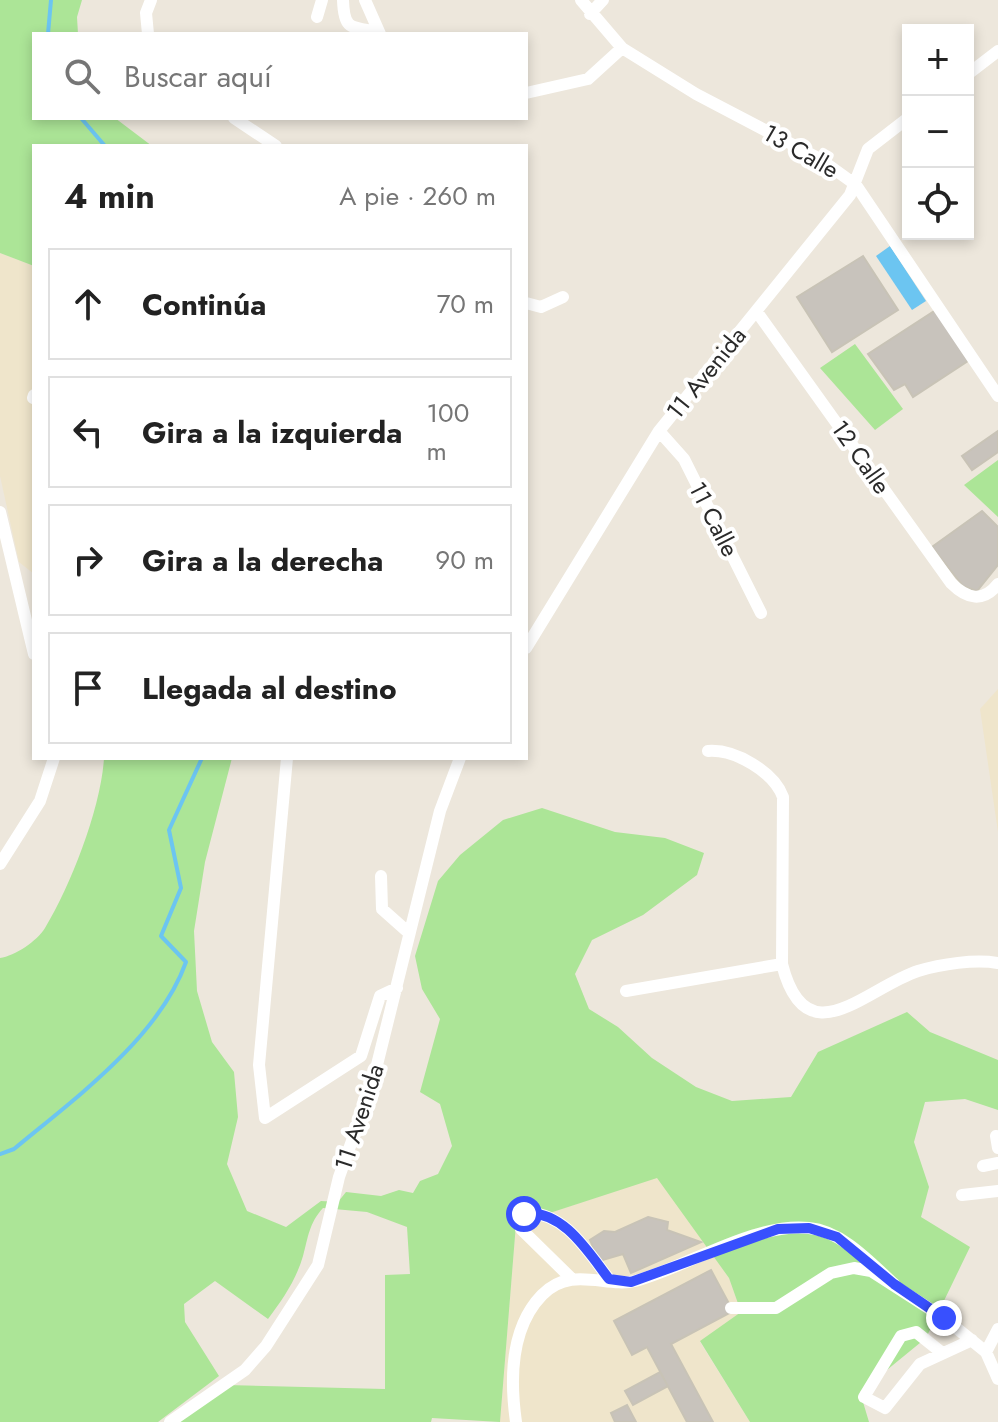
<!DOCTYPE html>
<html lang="es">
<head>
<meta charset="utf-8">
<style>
  body { margin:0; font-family:Jost,sans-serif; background:#f2f2f2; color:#222 }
  .controls { position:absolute; right:24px; top:24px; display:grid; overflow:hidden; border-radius:0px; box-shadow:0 4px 12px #0003 }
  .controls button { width:72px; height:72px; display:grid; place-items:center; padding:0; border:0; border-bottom:2px solid #e0e0e0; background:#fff; color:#222; font:40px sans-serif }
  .stop { position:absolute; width:24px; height:24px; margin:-18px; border:6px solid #3850fe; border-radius:50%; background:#fff }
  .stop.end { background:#3850fe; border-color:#fff; box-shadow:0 2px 8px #0008 }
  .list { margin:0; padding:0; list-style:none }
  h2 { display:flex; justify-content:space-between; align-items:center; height:104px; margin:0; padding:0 32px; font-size:34px }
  h2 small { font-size:26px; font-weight:400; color:#767676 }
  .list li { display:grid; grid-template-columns:52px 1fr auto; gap:24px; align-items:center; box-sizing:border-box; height:112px; margin:0 16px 16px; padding:0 16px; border:2px solid #e0e0e0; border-radius:0px }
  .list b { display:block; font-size:30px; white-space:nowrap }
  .list em { font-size:26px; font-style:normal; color:#767676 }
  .icon { flex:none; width:44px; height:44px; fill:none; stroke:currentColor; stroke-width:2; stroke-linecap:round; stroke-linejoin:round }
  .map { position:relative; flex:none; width:998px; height:1422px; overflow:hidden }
  .search { position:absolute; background:#fff; box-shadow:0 4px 12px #0003; left:32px; top:32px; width:496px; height:88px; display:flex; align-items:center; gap:20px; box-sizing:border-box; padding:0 28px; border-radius:0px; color:#767676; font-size:30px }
  .panel { position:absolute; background:#fff; box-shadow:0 4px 12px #0003; left:32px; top:144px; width:496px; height:616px; border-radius:0px }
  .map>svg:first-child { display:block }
  .education { fill:#efe5cb }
  .green { fill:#ace597 }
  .water { fill:#6cc5f1 }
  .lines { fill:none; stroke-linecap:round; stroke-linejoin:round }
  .stream { stroke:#6cc5f1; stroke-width:4 }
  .building { fill:#c8c3bc; stroke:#c8c3b6; stroke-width:2 }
  .minor { stroke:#fff; stroke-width:12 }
  .route { stroke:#3850fe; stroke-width:10 }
  .labels { text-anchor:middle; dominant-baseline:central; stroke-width:8; stroke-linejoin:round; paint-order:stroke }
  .street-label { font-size:24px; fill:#2a2a2a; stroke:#fff }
</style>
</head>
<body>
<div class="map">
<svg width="998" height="1422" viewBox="0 0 998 1422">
  <rect width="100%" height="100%" fill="#ede7dc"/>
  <!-- education -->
  <path class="education" d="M0,253l34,13v308l-15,-12 -19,-86z
    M998,689v143l-18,-123z
    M658,1177l71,101 12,34 -41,30 50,80h-250l16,-198z"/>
  <!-- green -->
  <path class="green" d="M0,0h82l-5,17 1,17h-44v84h81l37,28h-118v120l-34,-13z
    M855,344l48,65 -28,21 -55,-62z
    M998,460v57l-34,-32z
    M104,758h128l-27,104 -11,69 3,60 15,51 22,30 4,45 -11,47 20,47 39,16 35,-26 17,1 8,-10 35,4 18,-6 14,3 7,-12 18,-7 14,-28 -12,-42 -20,-12 20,-73 -18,-30 -7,-33 23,-75 22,-26 43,-35 39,-12 73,24 50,6 39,15 -7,22 -54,40 -51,25 -17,34 14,35 29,18 34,31 44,29 36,14 59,-4 27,-45 89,-40 23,20 68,28v50l-33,-11 -40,3 -11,40 15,45 -8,30 49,30 -44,91 -66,54 9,30h-119l-50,-81 41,-29 -12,-34 -72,-100 -141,46 -16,198 -68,-4 -1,4h-252l47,-37 159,4v-114l25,-1 -3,-47 -40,-15 -44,-4c-14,15 -15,30 -20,48 -7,24 -20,43 -35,63l-53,-38 -31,23 1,18 34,54 -61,46h-158v-464c15,-2 37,-17 45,-30 26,-43 56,-120 59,-170z"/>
  <!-- water -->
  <path class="water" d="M890,246l36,55 -14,9 -36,-54z"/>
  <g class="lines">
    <!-- stream -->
    <path class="stream" d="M48,34l3,-34
      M81,118l24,28
      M0,1154l14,-5c60,-50 145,-111 172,-187l-25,-26 20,-48 -12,-58 33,-72"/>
  </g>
  <!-- building -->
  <path class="building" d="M863,256l35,54 -66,42 -35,-55z
    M936,310l32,51 -55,36 -8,-13 -11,6 -26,-36z
    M998,431v21l-26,18 -10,-14z
    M982,511l16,16v38l-21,26 -14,-5 -31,-39z
    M648,1217l20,5 -1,8 34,12 -70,31 -8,-19 -24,7 -9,-21 14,-9 11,1z
    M711,1270l22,41 -62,33 42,78h-26l-40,-75 -15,8 -18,-34z
    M660,1372l8,14 -35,19 -8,-14z
    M627,1405l9,17h-21l-4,-9z"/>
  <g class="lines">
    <!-- minor -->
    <path class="minor" d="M343,0c1,31 8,27 36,32
      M365,0l15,34
      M581,0l41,48 74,46 124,65 36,26 142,211
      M590,14l13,-14
      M317,17l5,-17
      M148,34l-2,-21 5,-13
      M968,74l30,-23
      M526,93l62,-14 34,-31
      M234,118l42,28
      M526,303l15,4 22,-10
      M757,312l194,271c16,16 32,20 47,1
      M33,398l1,-3
      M659,431l25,28 77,154
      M0,512l34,142
      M526,648l133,-217 191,-236 18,-46 40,-31
      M708,751c27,-2 66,21 75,46l-1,167c24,95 84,24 136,7 23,-7 57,-12 80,-8
      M287,758l-28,307 6,53 96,-62 19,-60 17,-8
      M0,864l40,-63 14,-43
      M381,876l1,33 27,24
      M626,991l156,-27
      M996,1136l2,12
      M983,1166l15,-3
      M962,1195l36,-4
      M572,1279l-51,-50 3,-15c38,-6 65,39 85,65
      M731,1308h45l55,-35 23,-5 17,3 73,47 42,34 12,27
      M941,1352l-25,-20 -15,4 -37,61 21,11 35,-44 52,-24
      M986,1352l12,-23
      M170,1422l75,-52 21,-24 52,-81 21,-88 33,-92 68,-274 20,-53
      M516,1422c-6,-42 -6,-94 26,-127 29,-30 64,-7 93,-14 53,-14 119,-59 174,-53 33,3 61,34 85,56"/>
  </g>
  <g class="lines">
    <!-- route -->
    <path class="route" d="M524,1214c38,-6 65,39 85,65l22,3 147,-53 31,-1 28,9 57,47 50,34"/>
  </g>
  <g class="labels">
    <!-- street labels -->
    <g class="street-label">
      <text transform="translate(801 151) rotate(30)">13 Calle</text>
      <text transform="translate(706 373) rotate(-51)">11 Avenida</text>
      <text transform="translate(861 457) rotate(55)">12 Calle</text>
      <text transform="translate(714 519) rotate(63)">11 Calle</text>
      <text transform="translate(359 1117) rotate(-72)">11 Avenida</text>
    </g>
  </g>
</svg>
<div class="controls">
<button>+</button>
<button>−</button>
<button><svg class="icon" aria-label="locate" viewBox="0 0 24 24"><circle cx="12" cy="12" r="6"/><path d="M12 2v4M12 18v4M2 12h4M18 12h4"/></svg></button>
</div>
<div class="stop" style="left:524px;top:1214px"></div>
<div class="stop end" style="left:944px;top:1318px"></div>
<div class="search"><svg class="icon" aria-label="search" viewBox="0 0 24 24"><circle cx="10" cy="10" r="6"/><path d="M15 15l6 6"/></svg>Buscar aquí</div>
<section class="panel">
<h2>4 min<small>A pie · 260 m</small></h2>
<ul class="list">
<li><svg class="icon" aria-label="ahead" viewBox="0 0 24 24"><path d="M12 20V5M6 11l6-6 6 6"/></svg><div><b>Continúa</b></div><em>70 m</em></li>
<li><svg class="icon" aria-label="left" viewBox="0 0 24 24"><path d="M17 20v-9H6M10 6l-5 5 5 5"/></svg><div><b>Gira a la izquierda</b></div><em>100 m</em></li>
<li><svg class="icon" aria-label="right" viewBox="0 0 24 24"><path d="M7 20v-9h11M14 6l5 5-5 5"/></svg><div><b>Gira a la derecha</b></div><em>90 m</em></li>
<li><svg class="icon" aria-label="arrive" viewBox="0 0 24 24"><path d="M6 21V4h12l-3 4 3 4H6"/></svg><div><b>Llegada al destino</b></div></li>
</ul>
</section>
</div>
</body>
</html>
